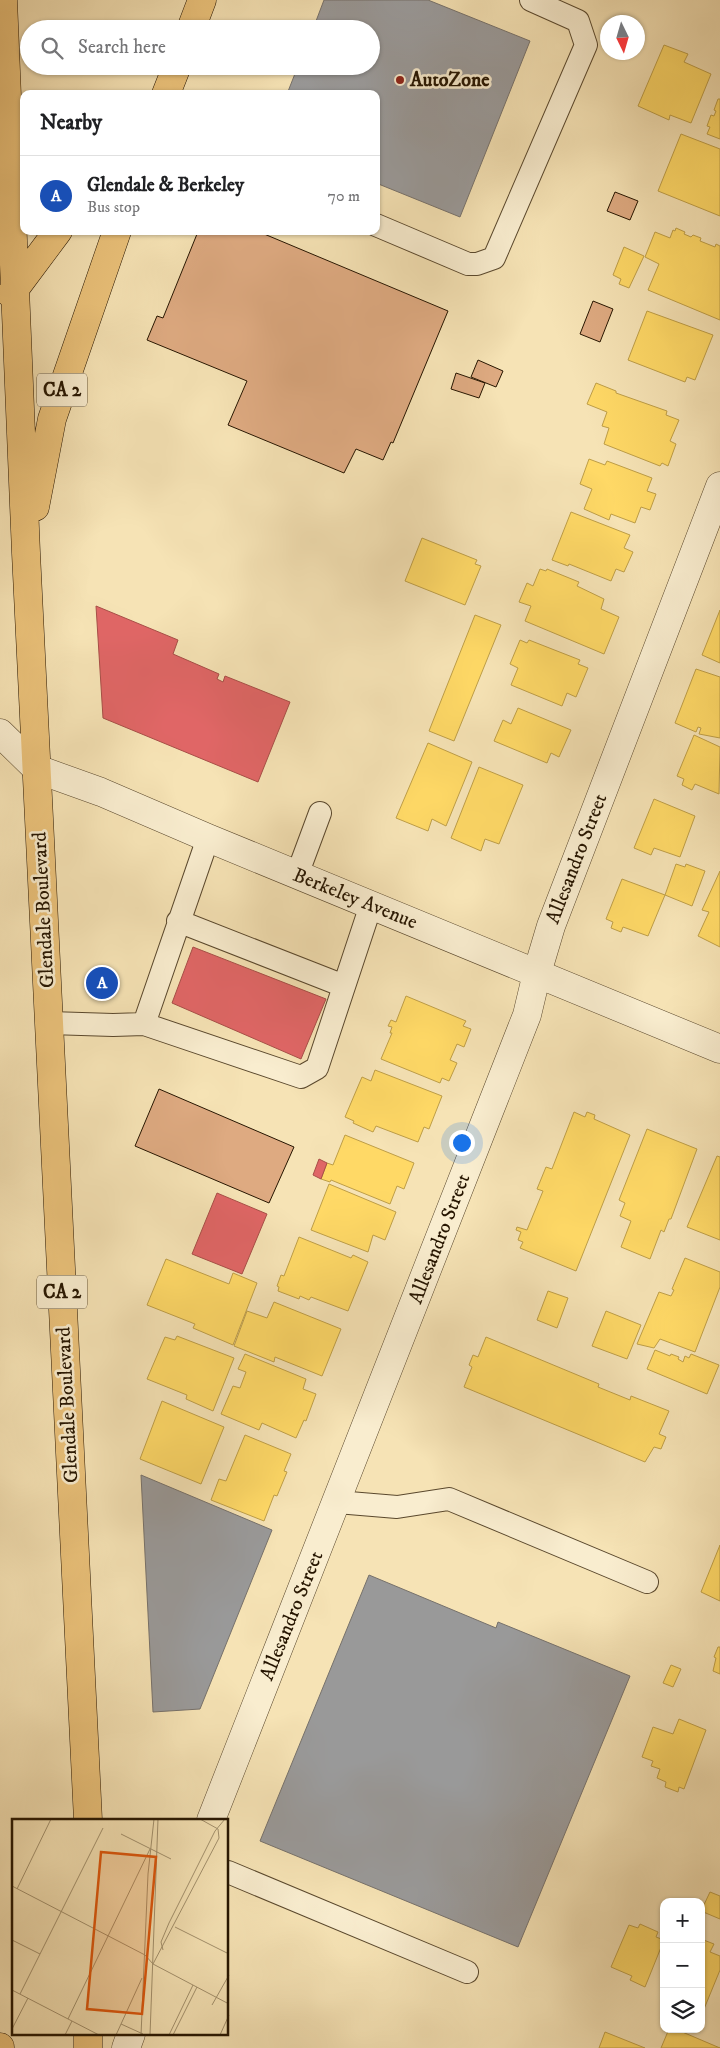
<!DOCTYPE html>
<html lang="en">
<head>
<meta charset="utf-8">
<style>
  body { margin:0; font-family:"IM FELL DW Pica",serif; background:#f2f2f2; color:#202124 }
  .controls { position:absolute; right:15px; bottom:15px; display:grid; overflow:hidden; border-radius:10px; box-shadow:0 1px 4px #0004 }
  .controls button { width:45px; height:45px; display:grid; place-items:center; padding:0; border:0; border-bottom:1px solid #e0e0e0; background:#fff; color:#202124; font:25px sans-serif }
  .compass { position:absolute; left:600px; top:15px; width:45px; height:45px; border-radius:50%; background:#fff; box-shadow:0 1px 4px #0004; rotate:175deg }
  .you { position:absolute; left:461px; top:1142px; width:18px; height:18px; margin:-12px; border:4px solid #fff; border-radius:50%; background:#1a73e8; box-shadow:0 0 0 8px #1a73e833 }
  .badge { display:grid; place-items:center; width:32px; height:32px; border-radius:50%; background:#8f2418; color:#fff; font-size:16px; font-weight:700 }
  .pin { position:absolute; translate:-50% -50%; border:2px solid #fff; box-shadow:0 1px 5px #0006 }
  .list { margin:0; padding:0; list-style:none }
  h2 { display:flex; justify-content:space-between; align-items:center; height:65px; margin:0; padding:0 20px; font-size:21px }
  h2 small { font-size:16px; font-weight:400; color:#757577 }
  .list li { display:grid; grid-template-columns:32px 1fr auto; gap:15px; align-items:center; box-sizing:border-box; height:80px; padding:0 20px; border-top:1px solid #e0e0e0 }
  .list b { display:block; font-size:19px; white-space:nowrap }
  .list p { margin:0; font-size:16px; white-space:nowrap; color:#757577 }
  .list em { font-size:16px; font-style:normal; color:#757577 }
  .icon { flex:none; width:28px; height:28px; fill:none; stroke:currentColor; stroke-width:2; stroke-linecap:round; stroke-linejoin:round }
  .map { position:relative; flex:none; width:720px; height:2048px; overflow:hidden }
  .search { position:absolute; background:#fff; box-shadow:0 1px 4px #0004; left:20px; top:20px; width:360px; height:55px; display:flex; align-items:center; gap:12px; box-sizing:border-box; padding:0 18px; border-radius:28px; color:#757577; font-size:19px }
  .panel { position:absolute; background:#fff; box-shadow:0 1px 4px #0004; left:20px; top:90px; width:360px; height:145px; border-radius:10px }
  .map>svg:first-child { display:block }
  .homes { fill:#ffd966; stroke:#be9e47 }
  .shops { fill:#e06666; stroke:#a84e47 }
  .industry { fill:#999; stroke:#76716b }
  .building { fill:#deaa81; stroke:#261500 }
  .lines { fill:none; stroke-linecap:round; stroke-linejoin:round }
  .lane-casing { stroke:#5a482d; stroke-width:24 }
  .street-casing { stroke:#5a482d; stroke-width:29 }
  .primary-casing { stroke:#261500; stroke-width:29 }
  .lane { stroke:#f9edcf; stroke-width:22 }
  .street { stroke:#f9edcf; stroke-width:28 }
  .primary { stroke:#ebc27a; stroke-width:28 }
  .poi-dot { fill:#8f2418; stroke:#f9edcf; stroke-width:2 }
  .labels { text-anchor:middle; dominant-baseline:central; stroke-width:5; stroke-linejoin:round; paint-order:stroke }
  .shield { fill:#f9edcf; stroke:#65563e; stroke-width:1 }
  .shield-label { font-size:19px; font-weight:bold; fill:#261500 }
  .poi-label { font-size:20px; font-weight:bold; fill:#261500; stroke:#f9edcf; text-anchor:start }
  .street-label { font-size:20px; fill:#261500; stroke:#f9edcf }
  .inset-road { fill:none; stroke:#a3916d; stroke-width:1 }
  .view { fill:#de560b; fill-opacity:0.15; stroke:#de560b; stroke-width:2.5 }
  .inset-edge { fill:none; stroke:#261500; stroke-width:2.5 }
</style>
</head>
<body>
<div class="map">
<svg width="720" height="2048" viewBox="0 0 720 2048">
  <rect width="100%" height="100%" fill="#f6e3b5"/>
  <filter id="stains"><feTurbulence type="fractalNoise" baseFrequency=".004" numOctaves="4"/><feColorMatrix values="0 0 0 0 .2 0 0 0 0 .09 0 0 0 0 .02 0 0 0 .5 -.17"/></filter>
  <radialGradient id="worn" r=".72"><stop offset=".6" stop-color="#630" stop-opacity="0"/><stop offset="1" stop-color="#630" stop-opacity=".3"/></radialGradient>
  <!-- homes -->
  <path class="homes" d="M664,45l24,9 -4,8 27,12 -20,49 -21,-8 -1,5 -31,-14z
    M718,99h2v40l-13,-5 3,-7 -3,-1 4,-11 3,1 2,-5 -2,-1z
    M681,134l39,15v67l-62,-25z
    M676,228l9,4 -1,2 7,3 2,-2 8,3 -1,3 15,6 1,-3 4,2v74l-72,-30 11,-26 -14,-7 10,-25 15,6 3,-8 2,1z
    M624,247l20,9 -15,32 -10,-4 2,-5 -8,-4z
    M647,311l66,24 -18,45 -8,-3 -2,5 -57,-22z
    M596,383l20,8v2l51,18 -1,4 13,5 -9,21 6,3 -8,22 -6,-3 -2,3 -56,-22 5,-16 -7,-2 5,-14 -20,-8z
    M589,459l16,6 2,-4 45,17 -5,13 9,3 -6,16 -9,-3 -6,16 -24,-9 -2,6 -25,-11 8,-20 -12,-5z
    M571,512l59,23 -6,13 9,4 -9,20 -8,-3 -5,12 -42,-17 -1,2 -16,-6z
    M422,538l55,22 -2,4 6,2 -16,39 -60,-24z
    M540,569l6,2 1,-2 32,13 -2,4 27,13 -3,10 18,8 -15,37 -79,-33 6,-15 -12,-4 8,-19 6,3z
    M720,610v53l-18,-8z
    M475,615l26,10 -47,116 -25,-10z
    M520,640l7,3 2,-3 51,20 -2,4 10,4 -12,29 -9,-4 -5,13 -51,-21 7,-17 -8,-4z
    M696,669l24,8v61l-21,-4 2,-6 -3,-1 -2,5 -21,-9z
    M518,708l53,22 -12,27 -8,-4 -4,10 -53,-22 9,-21 8,4z
    M694,735l26,12 -1,47 -24,-10 -3,6 -10,-5 2,-6 -7,-3z
    M428,743l44,19 -26,64 -14,-7 -4,12 -32,-13z
    M479,767l44,18 -24,59 -14,-5 -4,12 -30,-13z
    M654,799l41,17 -15,41 -26,-9 -3,7 -17,-7z
    M676,864l9,3 1,-3 19,7 -13,35 -27,-11z
    M720,871v76l-22,-11 11,-24 -7,-2z
    M622,879l43,16 -17,41 -25,-9 -2,5 -10,-4 2,-6 -7,-3z
    M406,996l60,25 -3,5 8,3 -7,18 -7,-3 -7,16 7,3 -8,18 -7,-3 -2,5 -59,-24 11,-26h-2l2,-6 -4,-1 3,-6 5,2z
    M375,1070l67,26 -13,33 -5,-2 -6,15 -42,-16 -3,6 -20,-9 1,-2 -9,-4 17,-40 9,4z
    M574,1112l11,5 2,-5 8,3 -1,4 36,16 -54,136 -56,-23 3,-6 -5,-2 3,-8 -5,-2 1,-3 10,3 16,-39 -6,-2 9,-22 6,2z
    M647,1129l50,20 -26,70h-2l-5,13 -3,-2 -11,29 -29,-12 10,-26 -11,-5 5,-13 -6,-3z
    M345,1135l69,28 -10,26 -7,-3 -7,18 -59,-24 -1,2 -9,-3 6,-16 6,2z
    M717,1156l3,1v83l-33,-13z
    M329,1184l67,28 -11,28 -12,-5 -5,17 -57,-22z
    M299,1237l52,21 2,-3 15,7 -20,49 -37,-14 -2,3 -9,-4 -1,3 -21,-8 1,-4 -2,-1 4,-11 3,1z
    M685,1258l35,14v15l-25,65 -35,-13 -6,9 -17,-4 22,-52 12,4 3,-6 -2,-1z
    M166,1259l63,25 4,-11 24,10 -24,62 -40,-17 2,-4 -48,-19z
    M548,1291l20,7 -11,30 -20,-8z
    M274,1302l67,27 -19,47 -47,-19 -1,5 -40,-16 13,-35 20,7z
    M606,1311l35,14 -14,34 -35,-13z
    M177,1336l57,22 -21,53 -27,-12 1,-4 -40,-16 18,-42 10,3z
    M486,1337l113,47 -1,3 32,13 1,-4 38,15 -10,23 7,3 -5,12 -7,-2 -9,15 -181,-75 8,-20 -3,-2 4,-10 5,2z
    M655,1350l15,6 1,-2 8,3 -1,2 5,3 2,-6 4,2 2,-4 28,11 -12,29 -60,-25z
    M245,1354l61,25 -3,10 13,5 -10,27 -2,-1 -8,18 -34,-15 -3,7 -38,-16 12,-28 7,2 6,-16 -8,-3z
    M162,1401l62,26 -23,57 -61,-25z
    M245,1435l46,19 -7,17 3,1 -10,24 -3,-1 -10,26 -53,-21 8,-21 7,2z
    M720,1545v56l-19,-9z
    M718,1647h2v27l-7,-3 3,-13 -2,-1z
    M671,1665l10,4 -8,18 -10,-4z
    M679,1719l27,11 -22,59 -5,-2 -1,5 -13,-5 1,-5 -9,-4 3,-9 -9,-3 2,-5 -11,-4 11,-30 20,7z
    M710,1892l10,4v23l-19,-8z
    M640,1924l18,8 -2,5 8,3 -19,47 -15,-7 2,-4 -21,-9 18,-42 9,3z
    M701,1939l13,5 -4,8 10,4v14l-16,39 -3,-1z
    M669,2029l11,2 40,17h-59z
    M605,2032l40,16h-46z"/>
  <!-- shops -->
  <path class="shops" d="M96,606l82,34 -5,14 46,20 -2,5 6,3 2,-6 65,26 -32,80 -155,-64z
    M193,947l133,52 -25,60 -129,-56z
    M319,1159l8,4 -6,16 -8,-4z
    M217,1193l50,21 -25,60 -50,-20z"/>
  <!-- industry -->
  <path class="industry" d="M324,0h104l102,41 -70,176 -84,-34v-89h-89l11,-28h73v-37h-58z
    M141,1475l131,55 -72,179 -47,3z
    M369,1575l127,53 2,-6 132,54 -112,271 -258,-106z"/>
  <!-- building -->
  <path class="building" d="M615,192l23,9 -8,19 -23,-9z
    M257,231l191,80 -55,132 -2,-1 -8,18 -27,-11 -12,24 -116,-48 19,-44 -100,-41 10,-24 6,2 34,-84 -5,-3z
    M593,301l20,8 -13,33 -20,-8z
    M478,360l25,11 -7,16 -25,-10z
    M456,373l29,10 -6,15 -28,-9z
    M159,1089l135,58 -25,56 -134,-57z"/>
  <g class="lines">
    <defs>
      <path id="lane" d="M376,225l92,39h9l17,-6 92,-213 -8,-24 -47,-21
        M297,875l23,-62
        M178,921l166,65
        M50,1023l63,2 31,-1 157,53 16,-9 54,-163
        M144,1024l64,-186
        M337,1502l60,5 52,-8 198,83
        M228,1872l239,100"/>
      <path id="street" d="M0,733l37,36 64,23 107,46 512,211
        M211,1820l316,-805 10,-42 14,-47 169,-440
        M126,2048l5,-14"/>
      <path id="primary" d="M3,0l23,553 62,1267
        M191,29l11,-29
        M166,94l11,-28
        M11,294l47,-63
        M35,507l17,-88 65,-188
        M88,2034v14
        M0,2047v1"/>
    </defs>
    <!-- lane casing -->
    <use href="#lane" class="lane-casing"/>
    <!-- street casing -->
    <use href="#street" class="street-casing"/>
    <!-- primary casing -->
    <use href="#primary" class="primary-casing"/>
    <!-- lane -->
    <use href="#lane" class="lane"/>
    <!-- street -->
    <use href="#street" class="street"/>
    <!-- primary -->
    <use href="#primary" class="primary"/>
  </g>
  <!-- markers -->
  <circle class="poi-dot" cx="400" cy="80" r="5"/>
  <g class="labels">
    <!-- shield labels -->
    <g class="shield">
      <rect x="37" y="373.5" width="50" height="33" rx="4"/>
      <rect x="37" y="1275.5" width="50" height="33" rx="4"/>
    </g>
    <g class="shield-label">
      <text x="62" y="390">CA 2</text>
      <text x="62" y="1292">CA 2</text>
    </g>
    <!-- poi labels -->
    <g class="poi-label">
      <text x="410" y="80">AutoZone</text>
    </g>
    <!-- street labels -->
    <g class="street-label">
      <text transform="translate(577 859) rotate(-69)">Allesandro Street</text>
      <text transform="translate(355 899) rotate(22)">Berkeley Avenue</text>
      <text transform="translate(44 910) rotate(-93)">Glendale Boulevard</text>
      <text transform="translate(440 1239) rotate(-69)">Allesandro Street</text>
      <text transform="translate(68 1405) rotate(-93)">Glendale Boulevard</text>
      <text transform="translate(292 1616) rotate(-68)">Allesandro Street</text>
    </g>
  </g>
  <!-- overview -->
  <g transform="translate(12 1819)">
    <rect width="216" height="216" fill="#f6e3b5"/>
    <path class="inset-road" d="M188,0l18,10M109,15l50,25M0,67l133,69 8,9 76,40M5,70l34,-70M163,108l54,27M0,121l28,14M151,131l-2,-8 8,-19 46,-92 10,-12M141,145l66,-126 -1,-9M0,171l87,45M8,175l83,-166M200,186l17,-30M56,200l82,-170M109,205l22,10M0,210l16,-31M53,216l7,-14M104,216l26,-57M129,216l7,-161 6,-55M138,216l8,-216M157,216l24,-50M161,216l24,-48M208,216l9,-20"/>
    <path class="view" d="M89,33l55,5 -14,157 -55,-5z"/>
    <rect width="216" height="216" class="inset-edge"/>
  </g>
  <rect width="100%" height="100%" filter="url(#stains)"/>
  <rect width="100%" height="100%" fill="url(#worn)"/>
</svg>
<div class="controls">
<button>+</button>
<button>−</button>
<button><svg class="icon" aria-label="layers" viewBox="0 0 24 24"><path d="M12 4l9 5-9 5-9-5zM3 14l9 5 9-5"/></svg></button>
</div>
<svg class="compass" viewBox="-18 -18 36 36"><path d="M0-13l5 13h-10z" fill="#e53935"/><path d="M0 13l5-13h-10z" fill="#757577"/></svg>
<div class="you"></div>
<div class="pin badge" style="left:102px;top:983px;background:#1a4fb4">A</div>
<div class="search"><svg class="icon" aria-label="search" viewBox="0 0 24 24"><circle cx="10" cy="10" r="6"/><path d="M15 15l6 6"/></svg>Search here</div>
<section class="panel">
<h2>Nearby<small></small></h2>
<ul class="list">
<li><span class="badge" style="background:#1a4fb4">A</span><div><b>Glendale &amp; Berkeley</b><p>Bus stop</p></div><em>70 m</em></li>
</ul>
</section>
</div>
</body>
</html>
